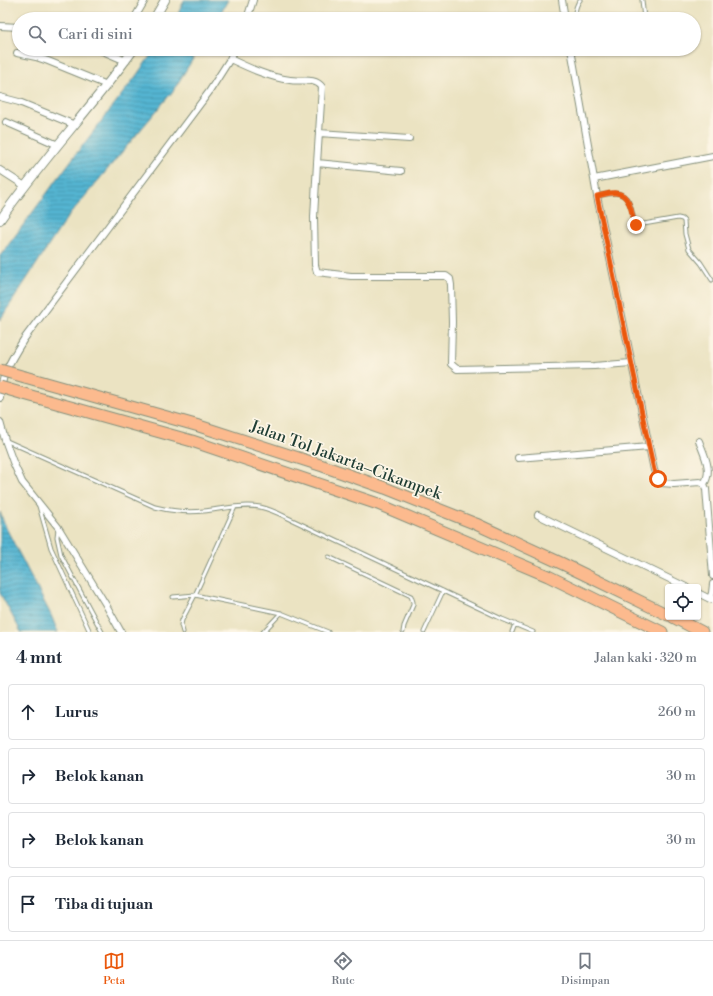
<!DOCTYPE html>
<html lang="id">
<head>
<meta charset="utf-8">
<style>
  body { margin:0; font-family:"Libre Bodoni",serif; background:#f2f2f3; color:#1f2937 }
  .controls { position:absolute; right:12px; bottom:12px; display:grid; overflow:hidden; border-radius:4px; box-shadow:0 1px 3px #0004 }
  .controls button { width:36px; height:36px; display:grid; place-items:center; padding:0; border:0; border-bottom:1px solid #e0e1e3; background:#fff; color:#1f2937; font:20px sans-serif }
  .stop { position:absolute; width:12px; height:12px; margin:-9px; border:3px solid #ea580c; border-radius:50%; background:#fff }
  .stop.end { background:#ea580c; border-color:#fff; box-shadow:0 1px 4px #0008 }
  .list { margin:0; padding:0; list-style:none }
  h2 { display:flex; justify-content:space-between; align-items:center; height:52px; margin:0; padding:0 16px; font-size:17px }
  h2 small { font-size:13px; font-weight:400; color:#747a83 }
  .list li { display:grid; grid-template-columns:26px 1fr auto; gap:12px; align-items:center; box-sizing:border-box; height:56px; margin:0 8px 8px; padding:0 8px; border:1px solid #e0e1e3; border-radius:4px }
  .list b { display:block; font-size:15px; white-space:nowrap }
  .list em { font-size:13px; font-style:normal; color:#747a83 }
  .icon { flex:none; width:22px; height:22px; fill:none; stroke:currentColor; stroke-width:2; stroke-linecap:round; stroke-linejoin:round }
  .map { position:relative; flex:none; width:713px; height:632px; overflow:hidden }
  .search { position:absolute; background:#fff; box-shadow:0 1px 3px #0004; left:12px; right:12px; top:12px; height:44px; display:flex; align-items:center; gap:10px; box-sizing:border-box; padding:0 14px; border-radius:22px; color:#747a83; font-size:15px }
  .sheet { height:308px; background:#fff }
  nav { display:flex; justify-content:space-around; align-items:center; box-sizing:border-box; height:56px; border-top:1px solid #e0e1e3; background:#fff; font-size:11px; color:#747a83 }
  nav a { display:grid; justify-items:center; gap:2px }
  nav .on { color:#ea580c }
  .map>svg:first-child { display:block }
  .water { fill:url(#water-rules); stroke:#3a7983 }
  .lines { fill:none; stroke-linecap:round; stroke-linejoin:round }
  .service-casing { stroke:#85907b; stroke-width:5 }
  .minor-casing { stroke:#85907b; stroke-width:8 }
  .tertiary-casing { stroke:#85907b; stroke-width:10 }
  .motorway-casing { stroke:#85907b; stroke-width:13 }
  .service { stroke:#fff; stroke-width:3 }
  .minor { stroke:#fff; stroke-width:6 }
  .tertiary { stroke:#fff; stroke-width:8 }
  .motorway { stroke:#fcba8e; stroke-width:11 }
  .motorway-bridge-casing { stroke:#85907b; stroke-width:13; stroke-linecap:butt }
  .motorway-bridge { stroke:#fcba8e; stroke-width:11 }
  .route { stroke:#ea580c; stroke-width:5 }
  .labels { text-anchor:middle; dominant-baseline:central; stroke-width:3.5; stroke-linejoin:round; paint-order:stroke }
  .street-label { font-size:16px; fill:#1f3d34; stroke:#fcf5e5 }
</style>
</head>
<body>
<div class="map">
<svg width="713" height="632" viewBox="0 0 713 632">
  <defs>
    <pattern id="water-rules" width="6" height="5" patternUnits="userSpaceOnUse"><rect width="6" height="5" fill="#54b5d2"/><path d="M0 2.5h6" fill="none" stroke="#4594ab"/></pattern>
  </defs>
  <rect width="100%" height="100%" fill="#fcf5e5"/>
  <filter id="ink" filterUnits="userSpaceOnUse"><feTurbulence type="fractalNoise" baseFrequency=".025" numOctaves="2"/><feDisplacementMap in="SourceGraphic" scale="8" xChannelSelector="R" yChannelSelector="G"/><feConvolveMatrix kernelMatrix="1 2 1 2 8 2 1 2 1" color-interpolation-filters="sRGB"/></filter>
  <filter id="wash" filterUnits="userSpaceOnUse"><feTurbulence type="fractalNoise" baseFrequency=".012" numOctaves="4" result="noise"/><feDisplacementMap in="SourceGraphic" scale="16" xChannelSelector="R" yChannelSelector="G"/><feGaussianBlur stdDeviation="0.9" result="paint"/><feColorMatrix in="noise" values="0 0 0 0 0 0 0 0 0 0 0 0 0 0 0 0 0 1.4 0 .05"/><feComposite in="paint" operator="in"/></filter>
  <g filter="url(#wash)">
    <rect width="100%" height="100%" fill="#ebe3c2"/>
    <!-- water -->
    <path class="water" d="M184,0h44l-11,19h-41z
      M155,49h44l-26,42 -107,128 -66,101v-64l76,-102 60,-78z
      M0,512l5,14 46,89 7,17h-37l-21,-39z"/>
  </g>
  <g filter="url(#ink)">
    <g class="lines">
      <defs>
        <path id="service" d="M642,0l2,19
          M574,19c1,-7 1,-13 6,-19
          M597,196c16,-3 28,-8 34,12 2,6 2,11 4,16l3,1 40,-7 4,1 2,2 1,13 4,15 12,14 11,17
          M7,441l148,66c16,4 32,6 49,4 18,-2 37,-7 56,-4 9,2 18,6 26,10l216,102 31,13
          M39,506l12,42 39,84
          M58,529l-1,8 4,18 41,77
          M329,557l82,39 2,6v3l-9,21 -1,6
          M173,597l22,-2 86,18 47,19
          M183,632l-2,-7 1,-5 13,-25 40,-88
          M263,632l18,-19
          M424,632l19,-41
          M512,632l3,-8"/>
        <path id="minor" d="M562,0l3,19
          M134,19l11,-19
          M247,19l6,-19
          M0,26l19,1
          M98,49l28,12
          M571,49l26,147 57,274 4,9 4,4 12,1 26,-2 4,2 2,5 7,87
          M17,53l19,4 12,4 59,24
          M230,59c19,9 38,18 60,21 10,2 25,-3 32,7l-5,76 -3,54 1,48 2,7 34,4h95l4,3 1,6 1,37 -1,42 6,5 137,-3 37,-3
          M0,97l19,5 56,23
          M6,122l52,23
          M319,133l90,6
          M317,163l84,8
          M0,170l25,16
          M594,179l119,-23
          M0,398c1,-9 2,-17 5,-25 5,-12 12,-23 19,-34l185,-247 21,-33 4,-10
          M0,422l5,18 8,22 9,20 36,45 48,78 15,27
          M699,441c5,14 14,29 5,43
          M518,458l131,-11
          M538,515l148,72
          M713,584l-1,9 -2,6 3,1
          M698,593l12,6"/>
        <path id="tertiary" d="M154,19l11,-19
          M0,220c42,-60 92,-113 134,-171"/>
        <path id="motorway" d="M25,377l174,49 124,40 62,22 91,36 87,40 105,51
          M24,394l168,47 186,63 170,72 114,56
          M673,617l29,15"/>
      </defs>
      <!-- service casing -->
      <use href="#service" class="service-casing"/>
      <!-- minor casing -->
      <use href="#minor" class="minor-casing"/>
      <!-- tertiary casing -->
      <use href="#tertiary" class="tertiary-casing"/>
      <!-- motorway casing -->
      <use href="#motorway" class="motorway-casing"/>
      <!-- service -->
      <use href="#service" class="service"/>
      <!-- minor -->
      <use href="#minor" class="minor"/>
      <!-- tertiary -->
      <use href="#tertiary" class="tertiary"/>
      <!-- motorway -->
      <use href="#motorway" class="motorway"/>
      <defs>
        <path id="motorway-bridge" d="M0,370l25,7
          M0,387l24,7"/>
      </defs>
      <!-- motorway-bridge casing -->
      <use href="#motorway-bridge" class="motorway-bridge-casing"/>
      <!-- motorway-bridge -->
      <use href="#motorway-bridge" class="motorway-bridge"/>
    </g>
  </g>
  <g class="lines" filter="url(#ink)">
    <!-- route -->
    <path class="route" d="M636,225l-2,-2c-2,-10 -4,-29 -18,-30 -6,-1 -13,2 -19,3l52,251 5,23 4,9"/>
  </g>
  <g class="labels">
    <!-- street labels -->
    <g class="street-label">
      <text transform="translate(346 460) rotate(20)">Jalan Tol Jakarta–Cikampek</text>
    </g>
  </g>
</svg>
<div class="controls">
<button><svg class="icon" aria-label="locate" viewBox="0 0 24 24"><circle cx="12" cy="12" r="6"/><path d="M12 2v4M12 18v4M2 12h4M18 12h4"/></svg></button>
</div>
<div class="stop" style="left:658px;top:479px"></div>
<div class="stop end" style="left:636px;top:225px"></div>
<div class="search"><svg class="icon" aria-label="search" viewBox="0 0 24 24"><circle cx="10" cy="10" r="6"/><path d="M15 15l6 6"/></svg>Cari di sini</div>
</div>
<section class="sheet">
<h2>4 mnt<small>Jalan kaki · 320 m</small></h2>
<ul class="list">
<li><svg class="icon" aria-label="ahead" viewBox="0 0 24 24"><path d="M12 20V5M6 11l6-6 6 6"/></svg><div><b>Lurus</b></div><em>260 m</em></li>
<li><svg class="icon" aria-label="right" viewBox="0 0 24 24"><path d="M7 20v-9h11M14 6l5 5-5 5"/></svg><div><b>Belok kanan</b></div><em>30 m</em></li>
<li><svg class="icon" aria-label="right" viewBox="0 0 24 24"><path d="M7 20v-9h11M14 6l5 5-5 5"/></svg><div><b>Belok kanan</b></div><em>30 m</em></li>
<li><svg class="icon" aria-label="arrive" viewBox="0 0 24 24"><path d="M6 21V4h12l-3 4 3 4H6"/></svg><div><b>Tiba di tujuan</b></div></li>
</ul>
</section>
<nav>
<a class="on"><svg class="icon" aria-label="map" viewBox="0 0 24 24"><path d="M3 6l6-2 6 2 6-2v14l-6 2-6-2-6 2zM9 4v14M15 6v14"/></svg>Peta</a>
<a><svg class="icon" aria-label="directions" viewBox="0 0 24 24"><path d="M12 3l9 9-9 9-9-9zM9 14v-3h6M13 9l2 2-2 2"/></svg>Rute</a>
<a><svg class="icon" aria-label="saved" viewBox="0 0 24 24"><path d="M7 4h10v16l-5-4-5 4z"/></svg>Disimpan</a>
</nav>
</body>
</html>
